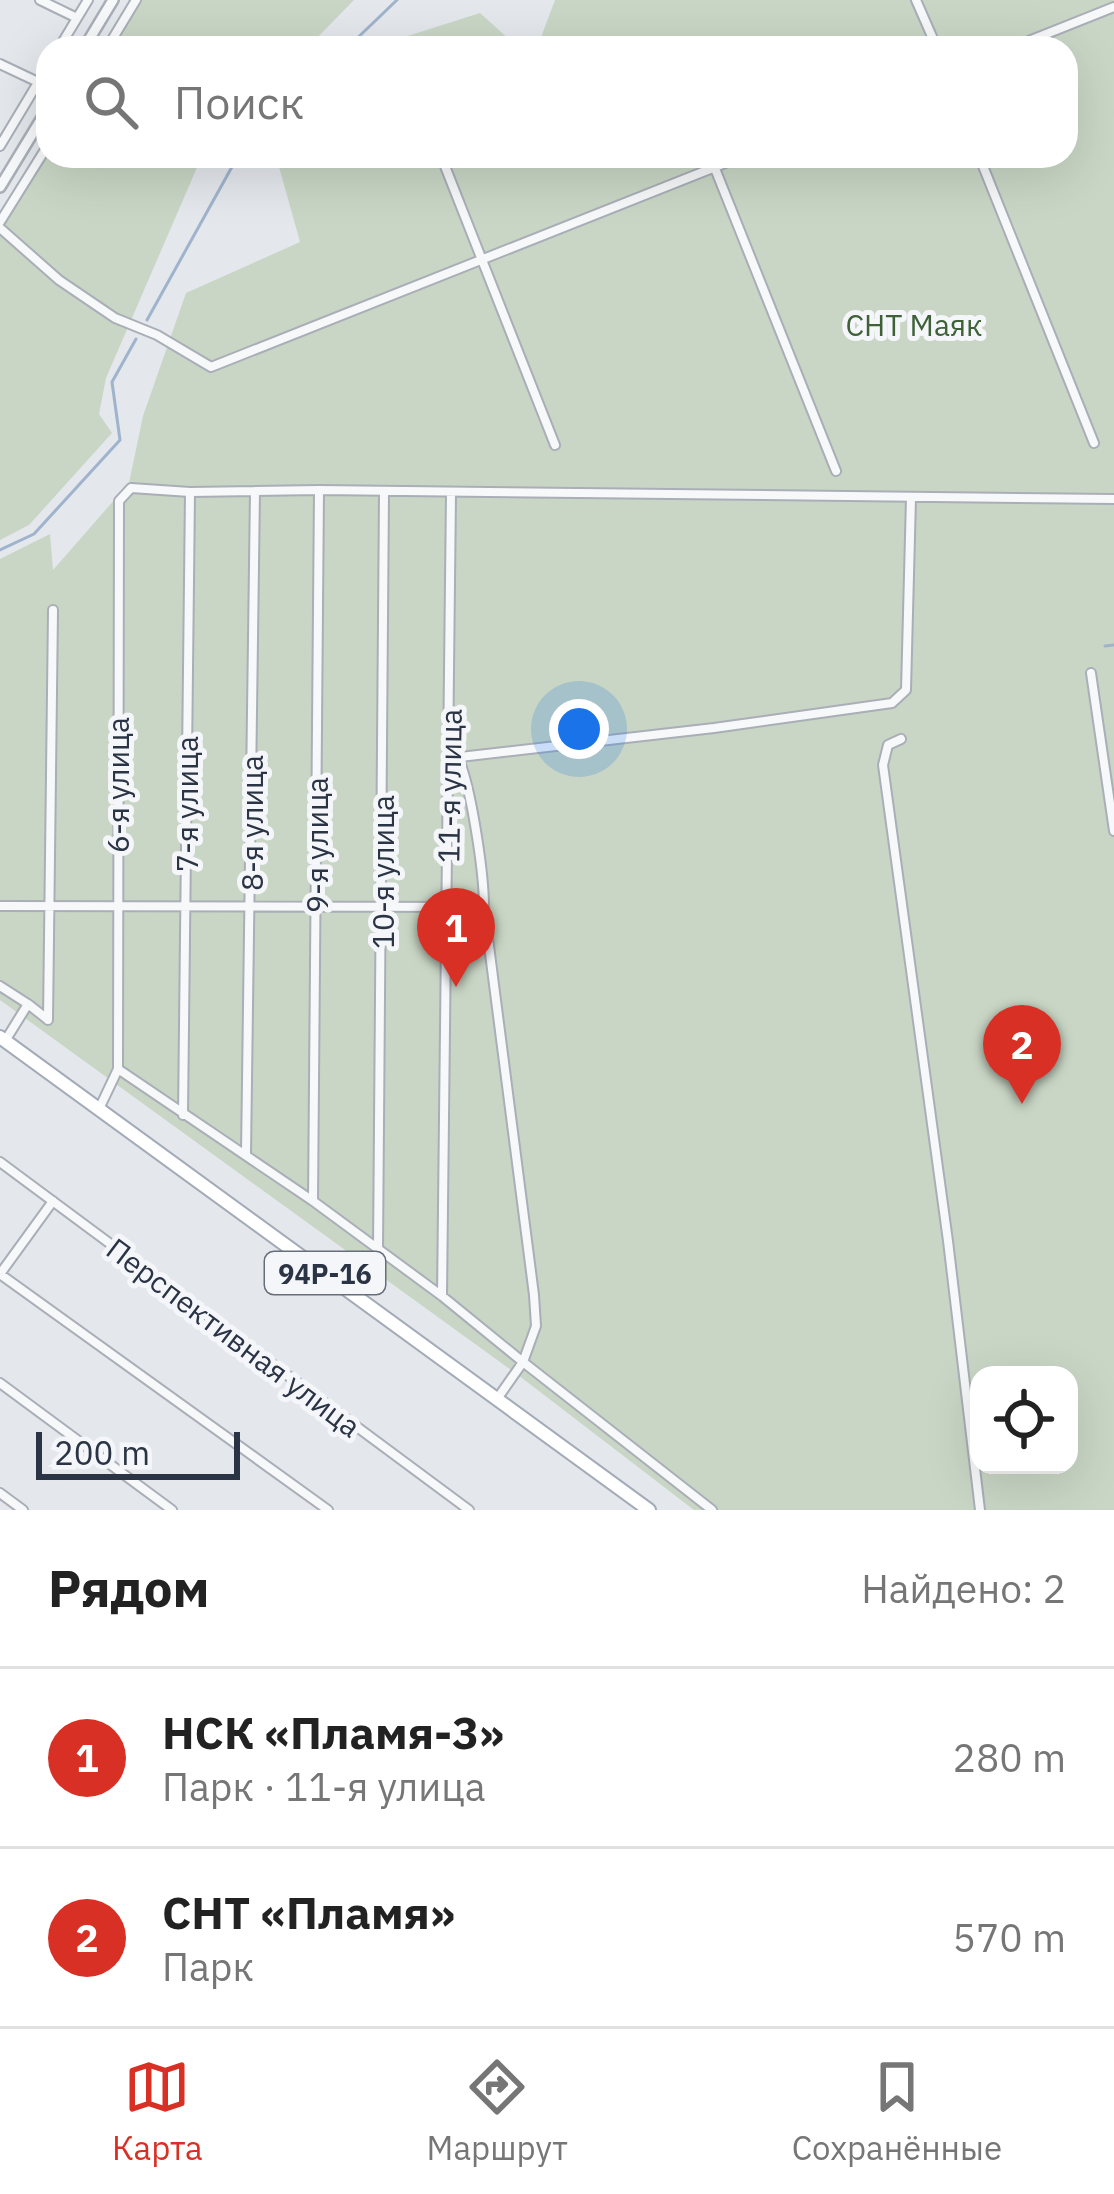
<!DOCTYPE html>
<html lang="ru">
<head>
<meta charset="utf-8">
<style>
  body { margin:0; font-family:"IBM Plex Sans",sans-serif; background:#f6f6f6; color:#222 }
  .controls { position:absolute; right:36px; bottom:36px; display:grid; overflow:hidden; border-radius:24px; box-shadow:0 12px 48px #0002 }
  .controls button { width:108px; height:108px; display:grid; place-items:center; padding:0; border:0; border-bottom:3px solid #e0e0e0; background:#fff; color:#222; font:60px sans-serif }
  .scale { position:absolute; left:36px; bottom:30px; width:204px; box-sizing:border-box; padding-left:12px; border:6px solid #2b3445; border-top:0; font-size:33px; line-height:42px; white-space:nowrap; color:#2b3445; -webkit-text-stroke:9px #f4f6f9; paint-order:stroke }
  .you { position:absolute; left:579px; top:729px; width:42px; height:42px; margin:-30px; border:9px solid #fff; border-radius:50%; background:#1a73e8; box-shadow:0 0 0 18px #1a73e833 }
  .badge { display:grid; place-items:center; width:78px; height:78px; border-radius:50%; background:#d93025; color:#fff; font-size:39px; font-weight:700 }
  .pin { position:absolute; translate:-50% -99px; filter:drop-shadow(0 3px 6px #0008) }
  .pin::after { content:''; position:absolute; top:63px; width:42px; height:36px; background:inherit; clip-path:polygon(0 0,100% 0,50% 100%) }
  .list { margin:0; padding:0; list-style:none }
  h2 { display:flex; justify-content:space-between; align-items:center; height:156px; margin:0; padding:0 48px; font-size:51px }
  h2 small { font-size:39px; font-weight:400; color:#767676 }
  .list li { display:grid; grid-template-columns:78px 1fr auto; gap:36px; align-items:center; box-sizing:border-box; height:180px; padding:0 48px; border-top:3px solid #e0e0e0 }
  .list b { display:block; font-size:45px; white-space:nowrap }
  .list p { margin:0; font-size:39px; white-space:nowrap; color:#767676 }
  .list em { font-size:39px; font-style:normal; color:#767676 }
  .icon { flex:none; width:66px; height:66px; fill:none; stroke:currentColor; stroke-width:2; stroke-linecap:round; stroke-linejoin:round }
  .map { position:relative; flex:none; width:1114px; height:1510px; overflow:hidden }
  .search { position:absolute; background:#fff; box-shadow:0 12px 48px #0002; left:36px; right:36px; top:36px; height:132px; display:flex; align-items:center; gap:30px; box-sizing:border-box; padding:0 42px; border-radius:36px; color:#767676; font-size:45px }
  .sheet { height:516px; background:#fff }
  nav { display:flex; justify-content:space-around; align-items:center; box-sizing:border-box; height:168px; border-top:3px solid #e0e0e0; background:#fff; font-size:33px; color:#767676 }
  nav a { display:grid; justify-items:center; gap:6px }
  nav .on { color:#d93025 }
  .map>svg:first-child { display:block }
  .green { fill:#c9d6c5; fill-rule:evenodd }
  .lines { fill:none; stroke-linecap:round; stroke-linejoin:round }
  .stream { stroke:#9fb4cc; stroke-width:3 }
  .minor-casing { stroke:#a9aeb7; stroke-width:12 }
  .tertiary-casing { stroke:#a9aeb7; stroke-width:14 }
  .primary-casing { stroke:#a3abb8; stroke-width:16 }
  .minor { stroke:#f7f8fa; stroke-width:8 }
  .tertiary { stroke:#f7f8fa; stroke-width:9 }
  .primary { stroke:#fff; stroke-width:12 }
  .labels { text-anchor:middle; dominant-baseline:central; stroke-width:10; stroke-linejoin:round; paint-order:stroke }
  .shield { fill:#f4f6f9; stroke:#676e7b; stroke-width:3 }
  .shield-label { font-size:27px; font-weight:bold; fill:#2b3445 }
  .park-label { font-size:30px; fill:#3f6138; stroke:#f4f6f9 }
  .street-label { font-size:30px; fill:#2b3445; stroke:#f4f6f9 }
</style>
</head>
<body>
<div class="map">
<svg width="1114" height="1510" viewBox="0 0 1114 1510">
  <rect width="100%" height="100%" fill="#e4e7ec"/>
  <!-- green -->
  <path class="green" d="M139,0h215l-47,48h-199z
    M555,0h559v1510h-420l-172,-132 -522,-378v-441l50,-25 3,36 76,-87 14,-67 43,-123 114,-51 -24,-86h790v-108h-529zM979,1375h90v90h-90z
    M480,13l39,35h-129l2,-7z
    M48,139v17h154l-96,222 -7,36 13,19 -83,92 -29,15v-328z"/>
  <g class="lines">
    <!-- stream -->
    <path class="stream" d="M347,48l50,-48
      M147,320l91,-164
      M0,550l34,-16 86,-94 -8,-58 24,-43
      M1105,646l9,-1"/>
    <defs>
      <path id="minor" d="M40,0l37,18
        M916,0l21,48
        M665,45l1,3
        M59,48l29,-48
        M107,48l29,-48
        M1011,48l103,-41
        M0,64l38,18
        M0,146l48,-80
        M441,156l114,289
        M710,156l126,315
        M979,156l115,287
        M0,222l48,-77
        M0,228l59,52 56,38 42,17 54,32 532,-211
        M1091,673l23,158
        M901,739l-13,6 -5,20 65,476 32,269
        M460,757l254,-29 178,-25 14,-13 5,-192
        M0,906l484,1c0,-31 -14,-139 -32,-160
        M0,986l28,18
        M48,1020l5,-410
        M5,1041l23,-37 19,15
        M118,1069l195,132 129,95 81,66 13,-36 -2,-31 -50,-388
        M99,1109l19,-40 1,-568 12,-13 59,4 129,-2 795,9
        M183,1115l7,-623
        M246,1154l9,-663
        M0,1162l469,348
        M53,1201l-53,73 328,236
        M313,1201l6,-711
        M378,1250l6,-758
        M442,1296l9,-803
        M0,1383l172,127
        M497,1399l26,-37 189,148
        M0,1493l23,17"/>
      <path id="tertiary" d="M84,48l29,-48
        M0,187l48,-79"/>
      <path id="primary" d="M0,1037l649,473"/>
    </defs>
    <!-- minor casing -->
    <use href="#minor" class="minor-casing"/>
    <!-- tertiary casing -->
    <use href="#tertiary" class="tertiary-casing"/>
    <!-- primary casing -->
    <use href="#primary" class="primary-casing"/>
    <!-- minor -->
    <use href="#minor" class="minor"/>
    <!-- tertiary -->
    <use href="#tertiary" class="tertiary"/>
    <!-- primary -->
    <use href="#primary" class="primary"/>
  </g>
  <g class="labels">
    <!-- shield labels -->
    <rect class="shield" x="265" y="1252" width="120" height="42" rx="9"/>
    <g class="shield-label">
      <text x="325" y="1273">94Р-16</text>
    </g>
    <!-- park labels -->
    <g class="park-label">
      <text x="914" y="324">СНТ Маяк</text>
    </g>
    <!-- street labels -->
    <g class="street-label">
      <text transform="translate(117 785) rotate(-90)">6-я улица</text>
      <text transform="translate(449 786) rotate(-89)">11-я улица</text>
      <text transform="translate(186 804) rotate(-90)">7-я улица</text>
      <text transform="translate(251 823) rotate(-90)">8-я улица</text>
      <text transform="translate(316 845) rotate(-90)">9-я улица</text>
      <text transform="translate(382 872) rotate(-90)">10-я улица</text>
      <text transform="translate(234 1337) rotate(37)">Перспективная улица</text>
    </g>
  </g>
</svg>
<div class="controls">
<button><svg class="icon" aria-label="locate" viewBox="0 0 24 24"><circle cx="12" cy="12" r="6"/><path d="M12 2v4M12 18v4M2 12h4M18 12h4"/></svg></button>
</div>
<div class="scale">200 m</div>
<div class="you"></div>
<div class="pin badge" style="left:456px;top:987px">1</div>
<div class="pin badge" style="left:1022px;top:1104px">2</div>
<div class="search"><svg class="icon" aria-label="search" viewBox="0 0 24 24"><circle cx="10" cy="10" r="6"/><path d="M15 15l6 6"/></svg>Поиск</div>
</div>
<section class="sheet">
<h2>Рядом<small>Найдено: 2</small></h2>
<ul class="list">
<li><span class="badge">1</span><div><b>НСК «Пламя-3»</b><p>Парк · 11-я улица</p></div><em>280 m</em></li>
<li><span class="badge">2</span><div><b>СНТ «Пламя»</b><p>Парк</p></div><em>570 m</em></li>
</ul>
</section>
<nav>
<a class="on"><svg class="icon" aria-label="map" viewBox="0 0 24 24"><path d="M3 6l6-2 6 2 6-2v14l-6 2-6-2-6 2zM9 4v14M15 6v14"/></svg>Карта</a>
<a><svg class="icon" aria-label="directions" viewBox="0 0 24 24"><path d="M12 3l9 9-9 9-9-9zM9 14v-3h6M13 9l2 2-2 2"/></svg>Маршрут</a>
<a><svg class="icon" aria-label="saved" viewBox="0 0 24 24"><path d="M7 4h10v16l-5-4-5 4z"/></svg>Сохранённые</a>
</nav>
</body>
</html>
